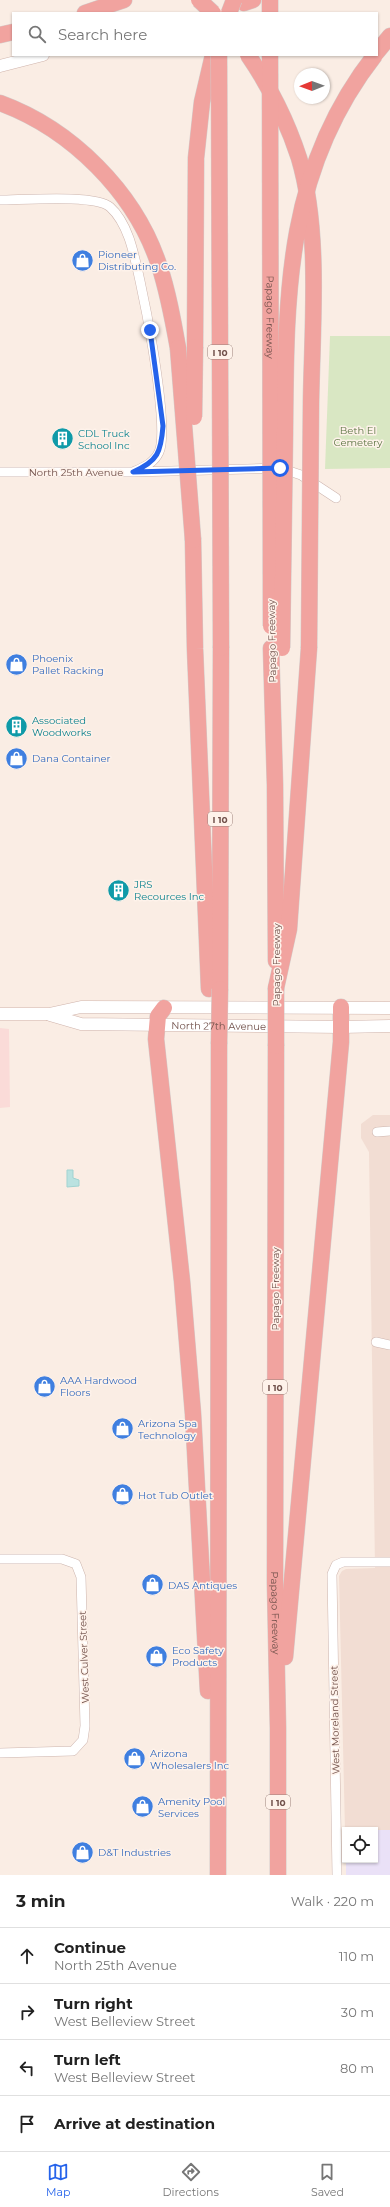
<!DOCTYPE html>
<html lang="en">
<head>
<meta charset="utf-8">
<style>
  body { margin:0; font-family:Montserrat,sans-serif; background:#f6f6f6; color:#222 }
  .controls { position:absolute; right:12px; bottom:12px; display:grid; overflow:hidden; border-radius:0px; box-shadow:0 1px 3px #0004 }
  .controls button { width:36px; height:36px; display:grid; place-items:center; padding:0; border:0; border-bottom:1px solid #e0e0e0; background:#fff; color:#222; font:20px sans-serif }
  .compass { position:absolute; left:294px; top:68px; width:36px; height:36px; border-radius:50%; background:#fff; box-shadow:0 1px 3px #0004; rotate:269deg }
  .stop { position:absolute; width:12px; height:12px; margin:-9px; border:3px solid #2563eb; border-radius:50%; background:#fff }
  .stop.end { background:#2563eb; border-color:#fff; box-shadow:0 1px 4px #0008 }
  .list { margin:0; padding:0; list-style:none }
  h2 { display:flex; justify-content:space-between; align-items:center; height:52px; margin:0; padding:0 16px; font-size:17px }
  h2 small { font-size:13px; font-weight:400; color:#767676 }
  .list li { display:grid; grid-template-columns:26px 1fr auto; gap:12px; align-items:center; box-sizing:border-box; height:56px; padding:0 16px; border-top:1px solid #e0e0e0 }
  .list b { display:block; font-size:15px; white-space:nowrap }
  .list p { margin:0; font-size:13px; white-space:nowrap; color:#767676 }
  .list em { font-size:13px; font-style:normal; color:#767676 }
  .icon { flex:none; width:22px; height:22px; fill:none; stroke:currentColor; stroke-width:2; stroke-linecap:round; stroke-linejoin:round }
  .map { position:relative; flex:none; width:390px; height:1875px; overflow:hidden }
  .search { position:absolute; background:#fff; box-shadow:0 1px 3px #0004; left:12px; right:12px; top:12px; height:44px; display:flex; align-items:center; gap:10px; box-sizing:border-box; padding:0 14px; border-radius:0px; color:#767676; font-size:15px }
  .sheet { height:276px; background:#fff }
  nav { display:flex; justify-content:space-around; align-items:center; box-sizing:border-box; height:56px; border-top:1px solid #e0e0e0; background:#fff; font-size:11px; color:#767676 }
  nav a { display:grid; justify-items:center; gap:2px }
  nav .on { color:#2563eb }
  .map>svg:first-child { display:block }
  .residential { fill:#f2ddd3 }
  .commercial { fill:#fadbd8 }
  .education { fill:#eae1f7 }
  .green { fill:#d9e7c3 }
  .water { fill:#bae2e0; stroke:#a1d3d1 }
  .lines { fill:none; stroke-linecap:round; stroke-linejoin:round }
  .street-casing { stroke:#cdb5ae; stroke-width:10 }
  .secondary-casing { stroke:#d0b4ac; stroke-width:13 }
  .highway-casing { stroke:#d4cbc9; stroke-width:17 }
  .street { stroke:#fff; stroke-width:9 }
  .secondary { stroke:#fff; stroke-width:12 }
  .highway { stroke:#f1a39f; stroke-width:16 }
  .highway-bridge-casing { stroke:#d4cbc9; stroke-width:17; stroke-linecap:butt }
  .highway-bridge { stroke:#f1a39f; stroke-width:16 }
  .route { stroke:#2563eb; stroke-width:5 }
  .labels { text-anchor:middle; dominant-baseline:central; stroke-width:3; stroke-linejoin:round; paint-order:stroke }
  .shield { fill:#fef2ea; stroke:#9b817b; stroke-width:1 }
  .shield-label { font-size:9px; font-weight:bold; fill:#71514b }
  .shop-label { font-size:10px; fill:#366cbe; stroke:#fef2ea; text-anchor:start }
  .street-label { font-size:10px; fill:#71514b; stroke:#fef2ea }
  .park-label { font-size:10px; fill:#5d7644; stroke:#fef2ea }
  .culture-label { font-size:10px; fill:#0d838f; stroke:#fef2ea; text-anchor:start }
</style>
</head>
<body>
<div class="map">
<svg width="390" height="1875" viewBox="0 0 390 1875">
  <rect width="100%" height="100%" fill="#faede4"/>
  <!-- residential -->
  <path class="residential" d="M373,1115h17v715h-45l-6,-254 3,-5 4,-2 29,-1 -6,-416 -8,-14v-14z"/>
  <!-- commercial -->
  <path class="commercial" d="M0,1028l9,1 1,78 -10,1z"/>
  <!-- education -->
  <path class="education" d="M345,1830v5v-5h45v45h-44v-15h29v-30z"/>
  <!-- green -->
  <path class="green" d="M330,336h60v132l-65,1z"/>
  <!-- water -->
  <path class="water" d="M67,1170h6v8l6,2v6l-12,1z"/>
  <g class="lines">
    <defs>
      <path id="street" d="M0,200c22,0 96,-6 110,7 9,8 15,20 19,31 11,31 42,189 30,214 -5,11 -15,15 -26,20
        M0,472h133l147,-4 21,7 35,23
        M377,1132l13,-1
        M376,1342l14,3
        M0,1559h62l14,5 5,13 4,149 -2,14 -10,11 -73,2
        M337,1875l-5,-301 4,-9 7,-3h47"/>
      <g id="secondary">
        <path d="M0,66l43,-11"/>
        <path d="M0,1014h49l32,-7 309,1"/>
        <path id="s1" d="M50,1015l31,9 260,3 49,-1"/>
      </g>
      <g id="highway">
        <path d="M270,0v13"/>
        <path d="M244,3l9,-3"/>
        <path d="M85,13l39,-13"/>
        <path d="M0,35l13,-3"/>
        <path d="M377,52l13,-16"/>
        <path d="M0,103c71,26 135,89 159,162 9,27 14,55 19,83"/>
        <path d="M195,347l1,-189 6,-56 11,-47"/>
        <path d="M193,540l2,109 14,340"/>
        <path d="M271,648l4,137 1,176"/>
        <path d="M276,988l13,-59 20,-281"/>
        <path d="M220,989l1,-341"/>
        <path d="M164,1008l-6,8 -2,23 26,242 11,133 15,277"/>
        <path id="s2" d="M276,1046l-1,536 3,146v147"/>
        <path d="M285,1657l56,-615v-35"/>
        <path d="M218,1875l1,-831"/>
      </g>
    </defs>
    <!-- street casing -->
    <use href="#street" class="street-casing"/>
    <!-- secondary casing -->
    <use href="#secondary" class="secondary-casing"/>
    <!-- highway casing -->
    <use href="#highway" class="highway-casing"/>
    <!-- street -->
    <use href="#street" class="street"/>
    <!-- secondary -->
    <use href="#secondary" class="secondary"/>
    <!-- highway -->
    <use href="#highway" class="highway"/>
    <defs>
      <g id="highway-bridge">
        <path d="M199,0l14,13"/>
        <path d="M229,13l5,-13"/>
        <path d="M219,55l2,593"/>
        <path d="M248,55c22,32 39,66 51,103 22,74 13,169 12,246 -1,81 -2,162 -2,244"/>
        <path id="s3" d="M270,55l1,571"/>
        <path d="M178,348l15,192"/>
        <path d="M194,417l1,-70"/>
        <path d="M282,648c1,-72 2,-144 3,-215 1,-139 0,-263 90,-378"/>
        <path d="M219,1044l1,-55"/>
        <path d="M276,1046v-58"/>
      </g>
    </defs>
    <!-- highway-bridge casing -->
    <use href="#highway-bridge" class="highway-bridge-casing"/>
    <!-- highway-bridge -->
    <use href="#highway-bridge" class="highway-bridge"/>
  </g>
  <g class="lines">
    <!-- route -->
    <path class="route" d="M150,330l13,96c-2,26 -5,35 -30,46l147,-4"/>
  </g>
  <!-- icons -->
  <defs>
    <symbol id="shop-disc" viewBox="-11 -11 22 22"><circle r="9.5" fill="#3f7fe0" stroke="#fef2ea"/><path d="M-5-2.5h2.3a2.7 3.5 0 0 1 5.4 0H5L5.5 6h-11ZM-1.5-2.5h3a1.5 2.3 0 0 0-3 0Z" fill="#fff"/></symbol>
    <symbol id="building-disc" viewBox="-11 -11 22 22"><circle r="9.5" fill="#0f9aa8" stroke="#fef2ea"/><path d="M-4-6H4V6H1V3H-1V6H-4ZM-2.5-4.3h1.7v1.8h-1.7ZM.8-4.3h1.7v1.8H.8ZM-2.5-1h1.7V.8h-1.7ZM.8-1h1.7V.8H.8Z" fill="#fff"/></symbol>
  </defs>
  <g fill-rule="evenodd">
    <use href="#shop-disc" x="70" y="248" width="25" height="25"/>
    <use href="#building-disc" x="50" y="426" width="25" height="25"/>
    <use href="#shop-disc" x="4" y="652" width="25" height="25"/>
    <use href="#building-disc" x="4" y="714" width="25" height="25"/>
    <use href="#shop-disc" x="4" y="746" width="25" height="25"/>
    <use href="#building-disc" x="106" y="878" width="25" height="25"/>
    <use href="#shop-disc" x="32" y="1374" width="25" height="25"/>
    <use href="#shop-disc" x="110" y="1416" width="25" height="25"/>
    <use href="#shop-disc" x="110" y="1482" width="25" height="25"/>
    <use href="#shop-disc" x="140" y="1572" width="25" height="25"/>
    <use href="#shop-disc" x="144" y="1644" width="25" height="25"/>
    <use href="#shop-disc" x="122" y="1746" width="25" height="25"/>
    <use href="#shop-disc" x="130" y="1794" width="25" height="25"/>
    <use href="#shop-disc" x="70" y="1840" width="25" height="25"/>
  </g>
  <g class="labels">
    <!-- shield labels -->
    <g class="shield">
      <rect x="208" y="345" width="24" height="14" rx="3"/>
      <rect x="208" y="812" width="24" height="14" rx="3"/>
      <rect x="263" y="1380" width="24" height="14" rx="3"/>
      <rect x="266" y="1795" width="24" height="14" rx="3"/>
    </g>
    <g class="shield-label">
      <text x="220" y="352">I 10</text>
      <text x="220" y="819">I 10</text>
      <text x="275" y="1387">I 10</text>
      <text x="278" y="1802">I 10</text>
    </g>
    <!-- shop labels -->
    <g class="shop-label">
      <text x="98" y="254">Pioneer<tspan x="98" dy="12">Distributing Co.</tspan></text>
      <text x="32" y="658">Phoenix<tspan x="32" dy="12">Pallet Racking</tspan></text>
      <text x="32" y="758">Dana Container</text>
      <text x="60" y="1380">AAA Hardwood<tspan x="60" dy="12">Floors</tspan></text>
      <text x="138" y="1423">Arizona Spa<tspan x="138" dy="12">Technology</tspan></text>
      <text x="138" y="1495">Hot Tub Outlet</text>
      <text x="168" y="1585">DAS Antiques</text>
      <text x="172" y="1650">Eco Safety<tspan x="172" dy="12">Products</tspan></text>
      <text x="150" y="1753">Arizona<tspan x="150" dy="12">Wholesalers Inc</tspan></text>
      <text x="158" y="1801">Amenity Pool<tspan x="158" dy="12">Services</tspan></text>
      <text x="98" y="1852">D&amp;T Industries</text>
    </g>
    <!-- street labels -->
    <g class="street-label">
      <text stroke="none"><textPath href="#s3" startOffset="262">Papago Freeway</textPath></text>
      <text x="76" y="472">North 25th Avenue</text>
      <text transform="translate(272 641) rotate(-91)">Papago Freeway</text>
      <text transform="translate(276 965) rotate(-90)">Papago Freeway</text>
      <text stroke="none"><textPath href="#s1" startOffset="170">North 27th Avenue</textPath></text>
      <text transform="translate(275 1289) rotate(-90)">Papago Freeway</text>
      <text stroke="none"><textPath href="#s2" startOffset="567">Papago Freeway</textPath></text>
      <text transform="translate(84 1657) rotate(-92)">West Culver Street</text>
      <text transform="translate(335 1720) rotate(-91)">West Moreland Street</text>
    </g>
    <!-- park labels -->
    <g class="park-label">
      <text x="358" y="430">Beth El<tspan x="358" dy="12">Cemetery</tspan></text>
    </g>
    <!-- culture labels -->
    <g class="culture-label">
      <text x="78" y="433">CDL Truck<tspan x="78" dy="12">School Inc</tspan></text>
      <text x="32" y="720">Associated<tspan x="32" dy="12">Woodworks</tspan></text>
      <text x="134" y="884">JRS<tspan x="134" dy="12">Recources Inc</tspan></text>
    </g>
  </g>
</svg>
<div class="controls">
<button><svg class="icon" aria-label="locate" viewBox="0 0 24 24"><circle cx="12" cy="12" r="6"/><path d="M12 2v4M12 18v4M2 12h4M18 12h4"/></svg></button>
</div>
<svg class="compass" viewBox="-18 -18 36 36"><path d="M0-13l5 13h-10z" fill="#e53935"/><path d="M0 13l5-13h-10z" fill="#767676"/></svg>
<div class="stop" style="left:280px;top:468px"></div>
<div class="stop end" style="left:150px;top:330px"></div>
<div class="search"><svg class="icon" aria-label="search" viewBox="0 0 24 24"><circle cx="10" cy="10" r="6"/><path d="M15 15l6 6"/></svg>Search here</div>
</div>
<section class="sheet">
<h2>3 min<small>Walk · 220 m</small></h2>
<ul class="list">
<li><svg class="icon" aria-label="ahead" viewBox="0 0 24 24"><path d="M12 20V5M6 11l6-6 6 6"/></svg><div><b>Continue</b><p>North 25th Avenue</p></div><em>110 m</em></li>
<li><svg class="icon" aria-label="right" viewBox="0 0 24 24"><path d="M7 20v-9h11M14 6l5 5-5 5"/></svg><div><b>Turn right</b><p>West Belleview Street</p></div><em>30 m</em></li>
<li><svg class="icon" aria-label="left" viewBox="0 0 24 24"><path d="M17 20v-9H6M10 6l-5 5 5 5"/></svg><div><b>Turn left</b><p>West Belleview Street</p></div><em>80 m</em></li>
<li><svg class="icon" aria-label="arrive" viewBox="0 0 24 24"><path d="M6 21V4h12l-3 4 3 4H6"/></svg><div><b>Arrive at destination</b></div></li>
</ul>
</section>
<nav>
<a class="on"><svg class="icon" aria-label="map" viewBox="0 0 24 24"><path d="M3 6l6-2 6 2 6-2v14l-6 2-6-2-6 2zM9 4v14M15 6v14"/></svg>Map</a>
<a><svg class="icon" aria-label="directions" viewBox="0 0 24 24"><path d="M12 3l9 9-9 9-9-9zM9 14v-3h6M13 9l2 2-2 2"/></svg>Directions</a>
<a><svg class="icon" aria-label="saved" viewBox="0 0 24 24"><path d="M7 4h10v16l-5-4-5 4z"/></svg>Saved</a>
</nav>
</body>
</html>
